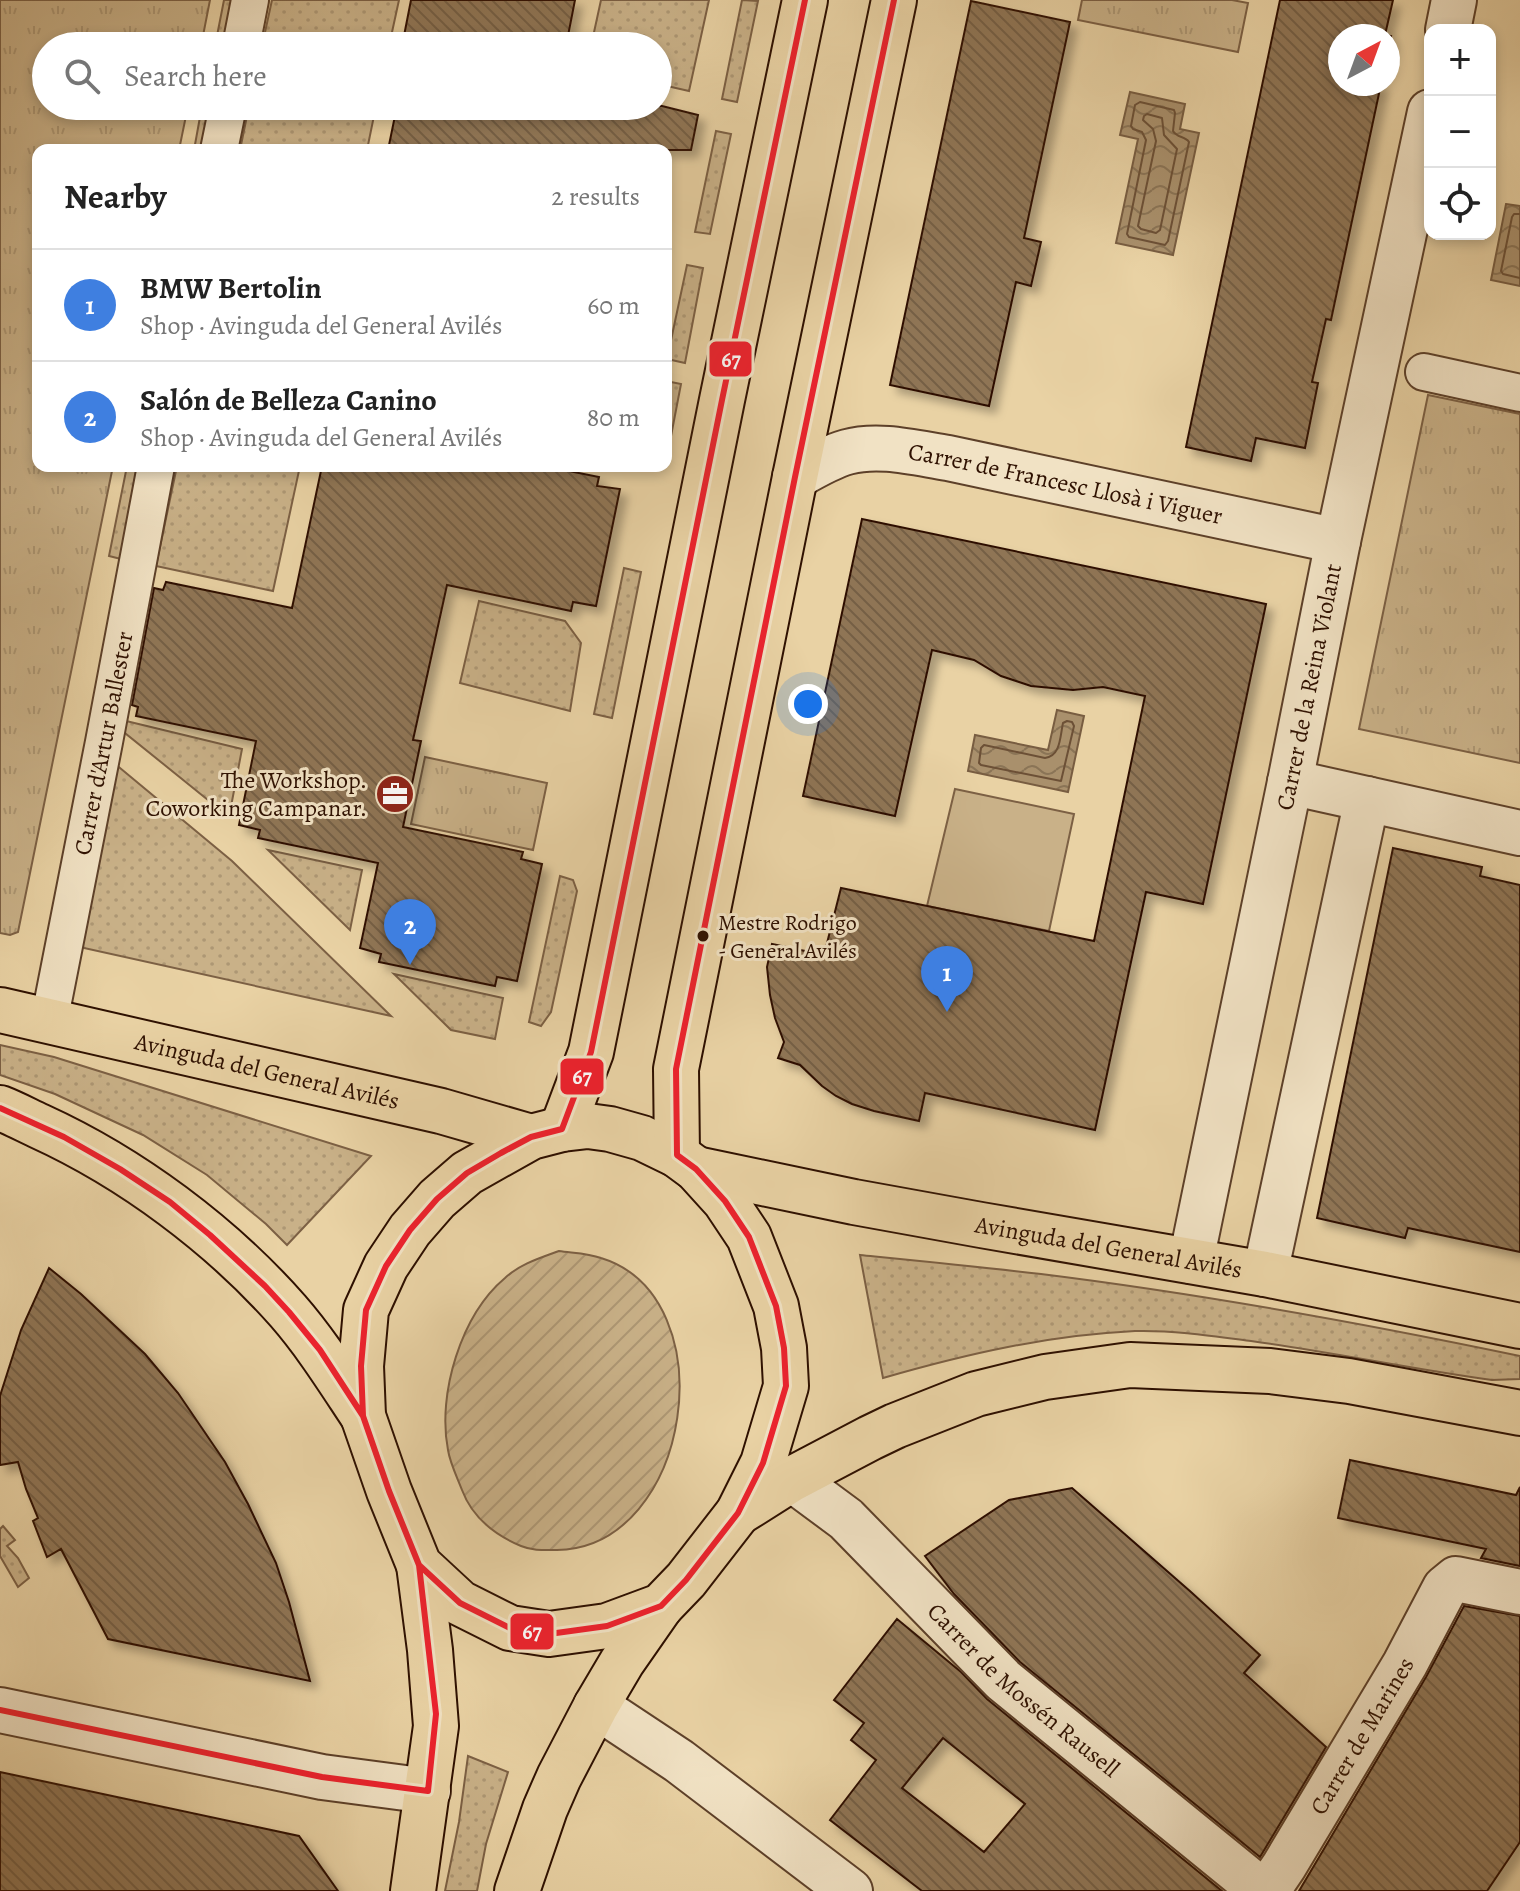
<!DOCTYPE html>
<html lang="en">
<head>
<meta charset="utf-8">
<style>
  body { margin:0; font-family:Alegreya,serif; background:#f2f2f2; color:#222 }
  .controls { position:absolute; right:24px; top:24px; display:grid; overflow:hidden; border-radius:16px; box-shadow:0 4px 12px #0003 }
  .controls button { width:72px; height:72px; display:grid; place-items:center; padding:0; border:0; border-bottom:2px solid #e0e0e0; background:#fff; color:#222; font:40px sans-serif }
  .compass { position:absolute; left:1328px; top:24px; width:72px; height:72px; border-radius:50%; background:#fff; box-shadow:0 4px 12px #0003; rotate:41deg }
  .you { position:absolute; left:808px; top:704px; width:28px; height:28px; margin:-20px; border:6px solid #fff; border-radius:50%; background:#1a73e8; box-shadow:0 0 0 12px #1a73e833 }
  .badge { display:grid; place-items:center; width:52px; height:52px; border-radius:50%; background:#8f2418; color:#fff; font-size:26px; font-weight:700 }
  .pin { position:absolute; translate:-50% -66px; filter:drop-shadow(0 2px 4px #0008) }
  .pin::after { content:''; position:absolute; top:42px; width:28px; height:24px; background:inherit; clip-path:polygon(0 0,100% 0,50% 100%) }
  .list { margin:0; padding:0; list-style:none }
  h2 { display:flex; justify-content:space-between; align-items:center; height:104px; margin:0; padding:0 32px; font-size:34px }
  h2 small { font-size:26px; font-weight:400; color:#767676 }
  .list li { display:grid; grid-template-columns:52px 1fr auto; gap:24px; align-items:center; box-sizing:border-box; height:112px; padding:0 32px; border-top:2px solid #e0e0e0 }
  .list b { display:block; font-size:30px; white-space:nowrap }
  .list p { margin:0; font-size:26px; white-space:nowrap; color:#767676 }
  .list em { font-size:26px; font-style:normal; color:#767676 }
  .icon { flex:none; width:44px; height:44px; fill:none; stroke:currentColor; stroke-width:2; stroke-linecap:round; stroke-linejoin:round }
  .map { position:relative; flex:none; width:1520px; height:1891px; overflow:hidden }
  .search { position:absolute; background:#fff; box-shadow:0 4px 12px #0003; left:32px; top:32px; width:640px; height:88px; display:flex; align-items:center; gap:20px; box-sizing:border-box; padding:0 28px; border-radius:44px; color:#767676; font-size:30px }
  .panel { position:absolute; background:#fff; box-shadow:0 4px 12px #0003; left:32px; top:144px; width:640px; height:328px; border-radius:16px }
  .map>svg:first-child { display:block }
  .grass { fill:url(#grass-dots); stroke:#7c6044; stroke-width:2 }
  .park { fill:url(#park-tufts); stroke:#7c6044; stroke-width:2 }
  .garden { fill:url(#garden-furrows); stroke:#7c6044; stroke-width:2 }
  .pitch { fill:#c9b188; stroke:#7c6044; stroke-width:2 }
  .water { fill:url(#water-waves); stroke:#785d41; stroke-width:2 }
  .lines { fill:none; stroke-linecap:round; stroke-linejoin:round }
  .shore { stroke:#6c5036; stroke-width:2 }
  .building { fill:url(#building-back-hatch); stroke:#2e1000; stroke-width:2; fill-rule:evenodd; filter:url(#shadow) }
  .pedestrian-casing { stroke:#5d4029; stroke-width:40 }
  .minor-casing { stroke:#5d4029; stroke-width:48 }
  .primary-casing { stroke:#2e1000; stroke-width:48 }
  .pedestrian { stroke:#f1e2c4; stroke-width:36 }
  .minor { stroke:#f1e2c4; stroke-width:44 }
  .primary { stroke:#e9d2a4; stroke-width:44 }
  .bus-1-casing { stroke:#f1e2c4; stroke-width:12 }
  .bus-1 { stroke:#ed222e; stroke-width:6 }
  .bus-dot { fill:#2e1000; stroke:#f1e2c4; stroke-width:3 }
  .labels { text-anchor:middle; dominant-baseline:central; stroke-width:6; stroke-linejoin:round; paint-order:stroke }
  .bus-label { font-size:22px; fill:#2e1000; stroke:#f1e2c4; text-anchor:start }
  .street-label { font-size:24px; fill:#2e1000; stroke:#f1e2c4 }
  .poi-label { font-size:24px; fill:#2e1000; stroke:#f1e2c4; text-anchor:end }
  .line-badge { stroke:#f1e2c4; stroke-width:3 }
  .badge-label { font-size:22px; text-anchor:middle; font-weight:bold; fill:#fff }
</style>
</head>
<body>
<div class="map">
<svg width="1520" height="1891" viewBox="0 0 1520 1891">
  <defs>
    <pattern id="grass-dots" width="8" height="8" patternUnits="userSpaceOnUse" patternTransform="scale(2)"><rect width="8" height="8" fill="#c9b188"/><path d="M2 2h.1M6 6h.1" fill="none" stroke="#ad9774" stroke-width="1.8" stroke-linecap="round"/></pattern>
    <pattern id="park-tufts" width="24" height="20" patternUnits="userSpaceOnUse" patternTransform="scale(2)"><rect width="24" height="20" fill="#c9b188"/><path d="M3 7l-1-3M5 7V3M7 7l1-3M15 17l-1-3M17 17v-4M19 17l1-3" fill="none" stroke="#ad9774"/></pattern>
    <pattern id="garden-furrows" width="10" height="10" patternUnits="userSpaceOnUse" patternTransform="scale(2)"><rect width="10" height="10" fill="#c9b188"/><path d="M-1 1l2-2M0 10L10 0M9 11l2-2" fill="none" stroke="#ad9774"/></pattern>
    <pattern id="water-waves" width="16" height="10" patternUnits="userSpaceOnUse" patternTransform="scale(2)"><rect width="16" height="10" fill="#a9906c"/><path d="M0 5q4-4 8 0t8 0" fill="none" stroke="#8a7456"/></pattern>
    <pattern id="building-back-hatch" width="6" height="6" patternUnits="userSpaceOnUse" patternTransform="scale(2)"><rect width="6" height="6" fill="#8f7555"/><path d="M-1 5l2 2M0 0l6 6M5-1l2 2" fill="none" stroke="#755f44"/></pattern>
    <filter id="shadow"><feDropShadow dx="7" dy="7" stdDeviation="4" flood-color="#0004"/></filter>
  </defs>
  <rect width="100%" height="100%" fill="#e9d2a4"/>
  <filter id="stains"><feTurbulence type="fractalNoise" baseFrequency=".0025" numOctaves="4"/><feColorMatrix values="0 0 0 0 .2 0 0 0 0 .09 0 0 0 0 .02 0 0 0 .5 -.17"/></filter>
  <radialGradient id="worn" r=".72"><stop offset=".6" stop-color="#630" stop-opacity="0"/><stop offset="1" stop-color="#630" stop-opacity=".3"/></radialGradient>
  <!-- grass -->
  <path class="grass" d="M224,0h17l-10,46h-16z
    M272,0h127l-10,46h-127z
    M601,0h108l-20,91 -31,-7v-38h-67z
    M742,0l16,1 -21,101 -15,-3z
    M202,106h17l-9,44h-16z
    M249,106h127l-9,44h-127z
    M716,131l15,3 -21,100 -15,-2z
    M687,265l16,3 -18,95 -18,-4z
    M666,381l15,3 -15,78z
    M127,466h17l-19,94 -16,-4z
    M177,466h123l-27,125 -117,-25z
    M624,568l17,4 -29,146 -18,-4z
    M479,601l86,20 16,22 -11,68 -110,-28z
    M122,720l120,29 -13,68 -109,-88z
    M114,763l118,98 159,155 -316,-70z
    M268,850l94,20 -12,60z
    M560,876l13,4 4,11 -26,121 -10,14 -12,-4z
    M394,974l109,24 -8,41 -44,-9z
    M0,1045l54,12 317,99 -84,89 -21,-21 -59,-49 -64,-40 -88,-41 -55,-19z
    M860,1255c60,6 121,12 181,19 161,20 321,49 479,82v23l-28,1c-81,-11 -160,-28 -241,-39 -38,-5 -78,-11 -116,-10 -86,4 -169,23 -252,47z
    M3,1526l12,14 -8,6 11,12 11,20 -11,9 -18,-31v-27z
    M468,1756l40,16 -22,72 -9,47h-32l14,-69z"/>
  <!-- park -->
  <path class="park" d="M0,0h210l-9,46h-155v60h142l-9,44h-141v316h75l-95,466 -8,3 -10,-2z
    M1082,0h150l16,3 -10,49 -160,-32z
    M1428,395l92,19v349l-161,-34z
    M425,757l122,26 -14,67 -122,-26z"/>
  <!-- garden -->
  <path class="garden" d="M559,1251c14,2 29,2 42,7 127,39 91,290 -44,292 -12,0 -24,1 -36,-4 -26,-11 -49,-29 -59,-56 -5,-13 -12,-27 -14,-40 -11,-56 13,-135 57,-172 15,-14 35,-20 54,-27z"/>
  <!-- pitch -->
  <path class="pitch" d="M955,789l119,25 -25,117 -122,-25z"/>
  <!-- water -->
  <path class="water" d="M1130,92l55,12 -5,25 19,4 -26,122 -57,-12 22,-104 -18,-4z
    M1506,204l14,2v80l-29,-6z
    M1057,710l27,6 -16,76 -100,-21 7,-36 73,15z"/>
  <g class="lines">
    <!-- shore -->
    <path class="shore" d="M1140,102l34,8 1,3 -2,18c4,7 12,5 16,11l-21,99 -3,4 -36,-8 -2,-3 19,-94 -4,-8 -9,-3 -2,-3 4,-21z
      M1147,114l15,4 2,17 13,14 -17,81 -4,3 -15,-4 -3,-3 18,-85 -3,-12 -10,-9 1,-4z
      M1520,214h-6l-2,3 -11,54 2,3 17,4
      M1067,721l5,1 2,4 -13,55 -80,-16 -2,-2 2,-15 3,-3 61,13c16,-2 15,-22 18,-35z"/>
  </g>
  <!-- building -->
  <path class="building" d="M411,0h164l-9,46h-164z
    M1280,0h113l-8,35 6,1 -3,15v-15h-48v48h41l-50,236 -5,-1 -14,63 6,1 -13,65 -49,-10 -5,23 -65,-14z
    M971,1l99,21 -46,216 17,4 -10,44 -15,-4 -27,124 -99,-21z
    M397,106h265l36,9 -7,35h-303z
    M322,466h222l55,11 -2,9 23,3 -24,117 -23,-4 -2,9 -124,-26 -34,155 8,1 -18,86 120,25 -2,7 21,5 -25,117 -20,-4 -2,9 -116,-24 2,-8 -21,-6 18,-85 -120,-25 2,-8 -21,-5 17,-84 -120,-25 2,-9 -6,-2 22,-117 9,2 3,-8 126,26z
    M862,519l404,85 -63,300 -57,-12 -51,238 -170,-37 -6,28 -45,-10 -22,-7 -16,-8 -14,-10 -22,-21 -22,-7 6,-16 -9,-24 -5,-23 -3,-28 5,-23 52,11 17,-67 253,53 51,-245 -42,-9 -30,3 -42,-4 -30,-10 -27,-16 -42,-10 -37,166 -92,-20z
    M1393,848l89,19 -2,9 40,9v367l-112,-24 -3,10 -88,-20z
    M49,1268l32,26 64,60 33,39 47,69 23,42 28,59 13,39 21,79 -202,-42 -47,-90 -14,8 -14,-36 5,-3 -12,-29 -8,-27 -18,3v-69l21,-66z
    M1350,1460l166,35 4,-8v79l-39,-8 5,-9 -148,-31z
    M1072,1488l119,104 69,63 -16,18 82,74 -66,110 -240,-195 -66,-68 -29,-38 84,-56z
    M1464,1606l56,10v226l-33,49h-188l127,-214z
    M897,1619l64,53 26,27 235,192h-300l-92,-71 46,-60 -25,-20 13,-17 -30,-23zM943,1738l82,66 -41,48 -82,-64z
    M0,1772l299,64 39,55h-338z"/>
  <g class="lines">
    <defs>
      <g id="pedestrian">
        <path d="M241,46l9,-46"/>
        <path d="M219,150l9,-44"/>
        <path d="M1424,372l96,21"/>
        <path id="s1" d="M49,1022l55,-280 52,-276"/>
      </g>
      <g id="minor">
        <path d="M1448,30l6,-30"/>
        <path id="s2" d="M795,477c16,-9 34,-20 52,-25 32,-9 69,1 101,6l390,83"/>
        <path d="M1290,782l230,51"/>
        <path id="s3" d="M1191,1261l99,-479 48,-241 92,-429"/>
        <path d="M1265,1274l102,-475"/>
        <path id="s4" d="M792,1479l54,40 157,161 259,211"/>
        <path d="M596,1706l83,55 171,130"/>
        <path d="M0,1710l322,67 106,14"/>
        <path id="s5" d="M1267,1891l17,-25 121,-202 40,-76 11,-9 64,13"/>
      </g>
      <g id="primary">
        <path id="s6" d="M0,1010l441,101 90,26"/>
        <path d="M0,1108c13,5 26,12 39,18 92,42 182,109 249,185 28,32 51,69 75,105"/>
        <path d="M588,1126l22,3 32,9 35,17 19,14 29,32 24,36 27,69 8,42 2,38 -23,77 -25,50 -52,67 -25,26 -54,20 -58,8 -39,-6 -50,-25 -41,-38 -30,-74 -26,-75 -2,-50 5,-56 20,-44 24,-36 27,-31 30,-26 64,-36 31,-8z"/>
        <path d="M562,1129l29,-77 131,-652 83,-400"/>
        <path d="M677,1155l-1,-86 119,-592 99,-477"/>
        <path id="s7" d="M696,1169l158,33 127,23 284,49 255,52"/>
        <path d="M738,1513l54,-34 78,-41 25,-12 81,-32 69,-17 85,-12 140,6 79,10 171,32"/>
        <path d="M413,1891l23,-165 -6,-76 -11,-85"/>
        <path d="M517,1891l28,-82 14,-32 37,-71 26,-44 39,-56"/>
      </g>
    </defs>
    <!-- pedestrian casing -->
    <use href="#pedestrian" class="pedestrian-casing"/>
    <!-- minor casing -->
    <use href="#minor" class="minor-casing"/>
    <!-- primary casing -->
    <use href="#primary" class="primary-casing"/>
    <!-- pedestrian -->
    <use href="#pedestrian" class="pedestrian"/>
    <!-- minor -->
    <use href="#minor" class="minor"/>
    <!-- primary -->
    <use href="#primary" class="primary"/>
    <defs>
      <path id="bus-1" d="M805,0l-83,400 -131,652 -29,77 -31,8 -30,16 -34,20 -30,26 -27,31 -24,36 -20,44 -5,56 2,50 26,75 30,74 41,38 50,25 39,6 58,-8 54,-20 25,-26 52,-67 25,-50 23,-77 -2,-38 -8,-42 -27,-69 -24,-36 -29,-32 -19,-14 -1,-86 119,-592 99,-477
        M0,1108l64,29 56,32 50,33 40,33 55,51 24,26 31,38 43,66 26,75 30,74 17,149 -8,77 -106,-14 -322,-67"/>
    </defs>
    <!-- bus-1 casing -->
    <use href="#bus-1" class="bus-1-casing"/>
    <!-- bus-1 -->
    <use href="#bus-1" class="bus-1"/>
  </g>
  <!-- icons -->
  <defs>
    <symbol id="office-disc" viewBox="-11 -11 22 22"><circle r="9.5" fill="#8f2418" stroke="#f1e2c4"/><path d="M-6-3h4V-5.5h4V-3h4V5H-6ZM-1-4.5V-3h2v-1.5ZM-6 0V1H6V0Z" fill="#fff"/></symbol>
  </defs>
  <g fill-rule="evenodd">
    <use href="#office-disc" x="373" y="772" width="44" height="44"/>
  </g>
  <!-- markers -->
  <circle class="bus-dot" cx="703" cy="936" r="7"/>
  <g class="labels">
    <!-- bus labels -->
    <g class="bus-label">
      <text x="718" y="923">Mestre Rodrigo<tspan x="718" dy="28">- General Avilés</tspan></text>
    </g>
    <!-- street labels -->
    <g class="street-label">
      <text stroke="none"><textPath href="#s2" startOffset="280">Carrer de Francesc Llosà i Viguer</textPath></text>
      <text stroke="none"><textPath href="#s3" startOffset="586">Carrer de la Reina Violant</textPath></text>
      <text stroke="none"><textPath href="#s1" startOffset="284">Carrer d'Artur Ballester</textPath></text>
      <text stroke="none"><textPath href="#s6" startOffset="274">Avinguda del General Avilés</textPath></text>
      <text stroke="none"><textPath href="#s7" startOffset="420">Avinguda del General Avilés</textPath></text>
      <text stroke="none"><textPath href="#s4" startOffset="314">Carrer de Mossén Rausell</textPath></text>
      <text stroke="none"><textPath href="#s5" startOffset="182">Carrer de Marines</textPath></text>
    </g>
    <!-- poi labels -->
    <g class="poi-label">
      <text x="367" y="780">The Workshop.<tspan x="367" dy="28">Coworking Campanar.</tspan></text>
    </g>
  </g>
  <g class="line-badge">
    <rect x="708" y="340" width="45" height="38" rx="8" fill="#ed222e"/>
    <rect x="559" y="1057" width="46" height="39" rx="8" fill="#ed222e"/>
    <rect x="509" y="1612" width="46" height="39" rx="8" fill="#ed222e"/>
  </g>
  <g class="badge-label">
    <text x="731" y="367">67</text>
    <text x="582" y="1084">67</text>
    <text x="532" y="1639">67</text>
  </g>
  <rect width="100%" height="100%" filter="url(#stains)"/>
  <rect width="100%" height="100%" fill="url(#worn)"/>
</svg>
<div class="controls">
<button>+</button>
<button>−</button>
<button><svg class="icon" aria-label="locate" viewBox="0 0 24 24"><circle cx="12" cy="12" r="6"/><path d="M12 2v4M12 18v4M2 12h4M18 12h4"/></svg></button>
</div>
<svg class="compass" viewBox="-18 -18 36 36"><path d="M0-13l5 13h-10z" fill="#e53935"/><path d="M0 13l5-13h-10z" fill="#767676"/></svg>
<div class="you"></div>
<div class="pin badge" style="left:947px;top:1012px;background:#3f7fe0">1</div>
<div class="pin badge" style="left:410px;top:965px;background:#3f7fe0">2</div>
<div class="search"><svg class="icon" aria-label="search" viewBox="0 0 24 24"><circle cx="10" cy="10" r="6"/><path d="M15 15l6 6"/></svg>Search here</div>
<section class="panel">
<h2>Nearby<small>2 results</small></h2>
<ul class="list">
<li><span class="badge" style="background:#3f7fe0">1</span><div><b>BMW Bertolin</b><p>Shop · Avinguda del General Avilés</p></div><em>60 m</em></li>
<li><span class="badge" style="background:#3f7fe0">2</span><div><b>Salón de Belleza Canino</b><p>Shop · Avinguda del General Avilés</p></div><em>80 m</em></li>
</ul>
</section>
</div>
</body>
</html>
